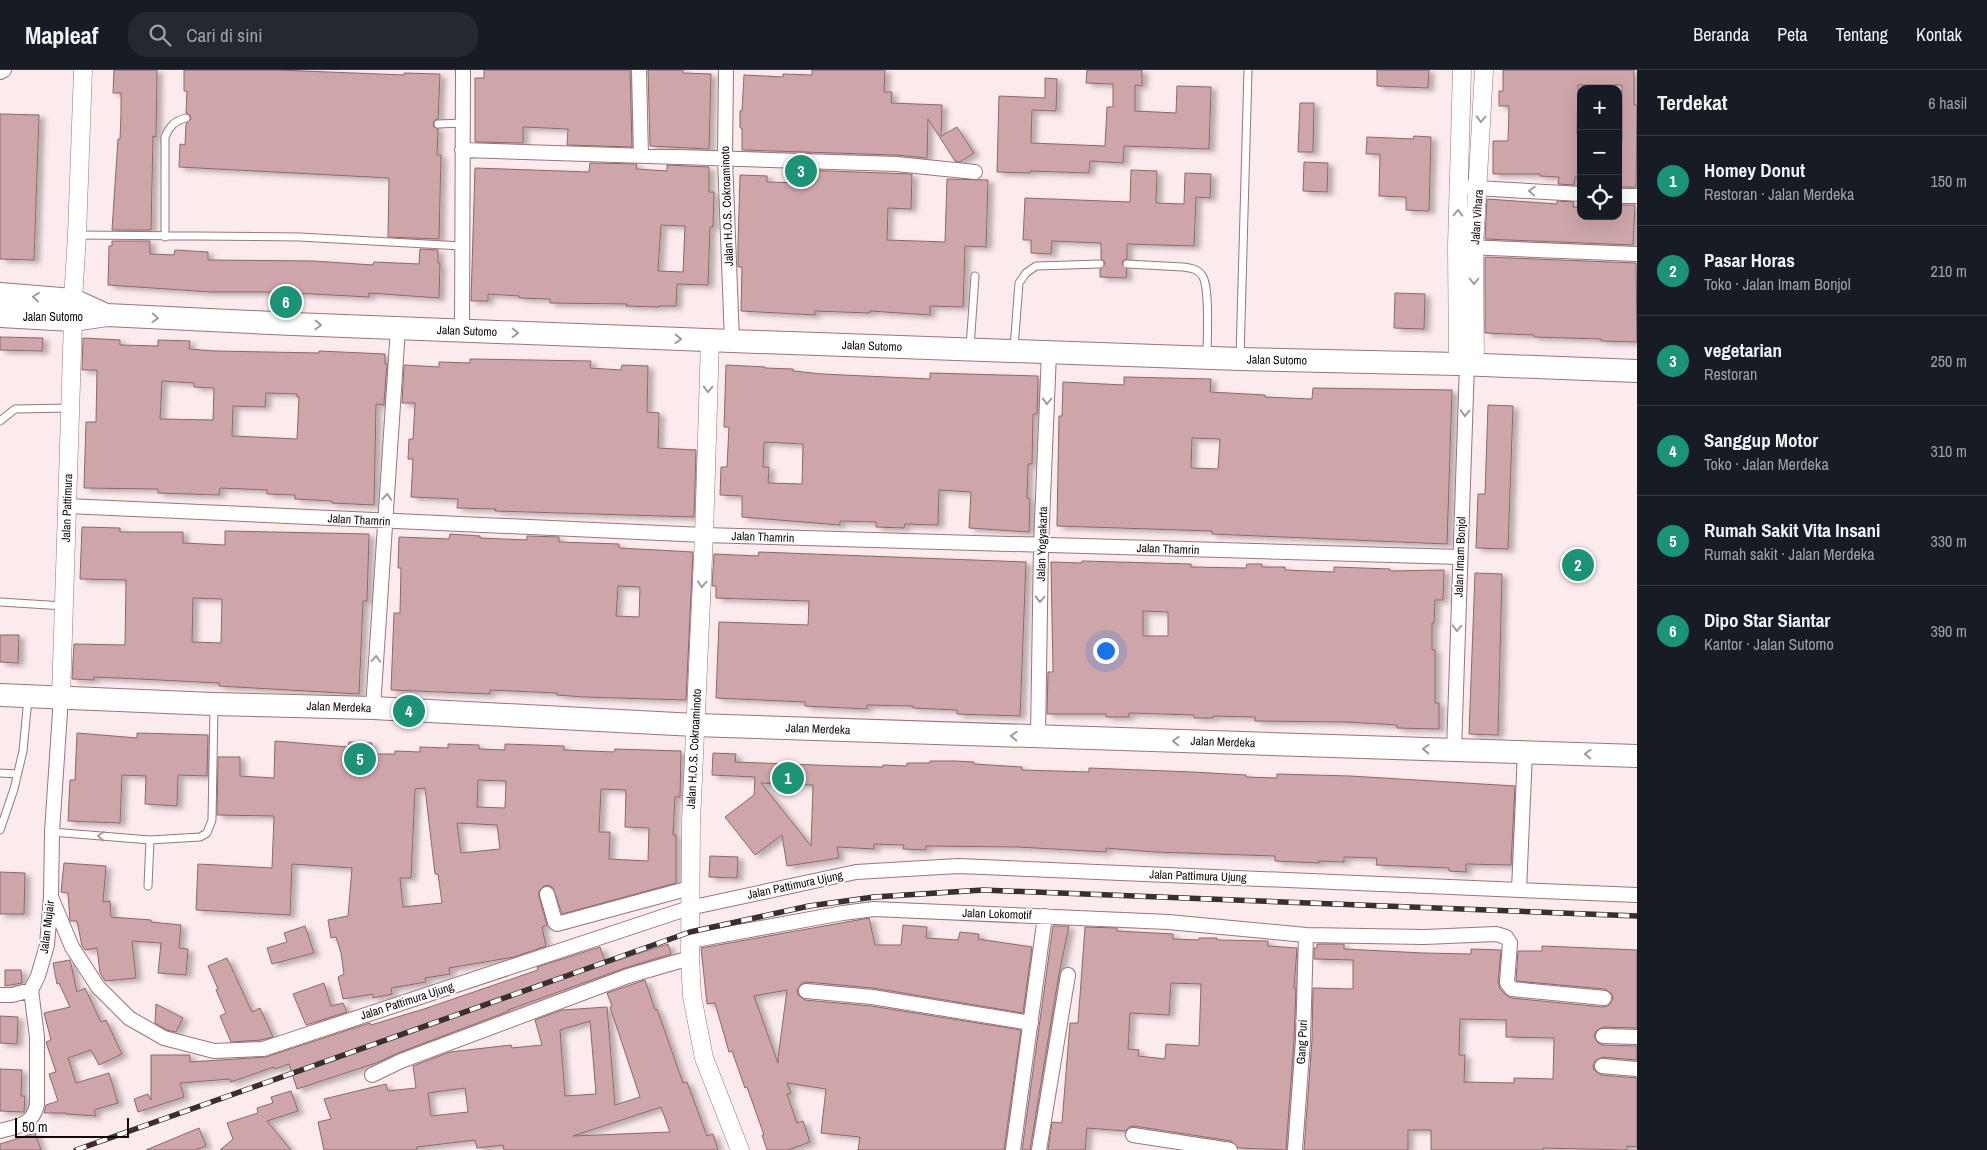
<!DOCTYPE html>
<html lang="id">
<head>
<meta charset="utf-8">
<style>
  body { margin:0; font-family:"Archivo Narrow",sans-serif; background:#242831; color:#f1f3f6 }
  .controls { position:absolute; right:15px; top:15px; display:grid; overflow:hidden; border-radius:10px; box-shadow:0 5px 20px #0002 }
  .controls button { width:45px; height:45px; display:grid; place-items:center; padding:0; border:0; border-bottom:1px solid #363941; background:#171b24; color:#f1f3f6; font:25px sans-serif }
  .scale { position:absolute; left:15px; bottom:12px; width:114px; box-sizing:border-box; padding-left:5px; border:2px solid #140708; border-top:0; font-size:14px; line-height:18px; white-space:nowrap; color:#140708; -webkit-text-stroke:4px #fff; paint-order:stroke }
  .you { position:absolute; left:1105px; top:580px; width:18px; height:18px; margin:-12px; border:4px solid #fff; border-radius:50%; background:#1a73e8; box-shadow:0 0 0 8px #1a73e833 }
  .badge { display:grid; place-items:center; width:32px; height:32px; border-radius:50%; background:#1c9276; color:#fff; font-size:16px; font-weight:700 }
  .pin { position:absolute; translate:-50% -50%; border:2px solid #fff; box-shadow:0 1px 5px #0006 }
  .list { margin:0; padding:0; list-style:none }
  h2 { display:flex; justify-content:space-between; align-items:center; height:65px; margin:0; padding:0 20px; font-size:21px }
  h2 small { font-size:16px; font-weight:400; color:#9ea1a6 }
  .list li { display:grid; grid-template-columns:32px 1fr auto; gap:15px; align-items:center; box-sizing:border-box; height:90px; padding:0 20px; border-top:1px solid #363941 }
  .list b { display:block; font-size:19px; white-space:nowrap }
  .list p { margin:0; font-size:16px; white-space:nowrap; color:#9ea1a6 }
  .list em { font-size:16px; font-style:normal; color:#9ea1a6 }
  .icon { flex:none; width:28px; height:28px; fill:none; stroke:currentColor; stroke-width:2; stroke-linecap:round; stroke-linejoin:round }
  .map { position:relative; flex:none; width:1637px; height:1080px; overflow:hidden }
  header { display:flex; align-items:center; gap:30px; box-sizing:border-box; height:70px; padding:0 25px; background:#171b24; border-bottom:1px solid #363941 }
  header strong { font-size:24px }
  nav { display:flex; gap:28px; margin-inline-start:auto; font-size:18px }
  .search { width:350px; height:45px; background:#242831; display:flex; align-items:center; gap:12px; box-sizing:border-box; padding:0 18px; border-radius:20px; color:#9ea1a6; font-size:19px }
  main { display:flex }
  aside { flex:1; background:#171b24 }
  .map>svg:first-child { display:block }
  .building { fill:#cea6aa; stroke:#8c676b; fill-rule:evenodd; filter:url(#shadow) }
  .lines { fill:none; stroke-linecap:round; stroke-linejoin:round }
  .service-casing { stroke:#9a7578; stroke-width:9 }
  .minor-casing { stroke:#9a7578; stroke-width:16 }
  .tertiary-casing { stroke:#9a7578; stroke-width:19 }
  .primary-casing { stroke:#9a7578; stroke-width:24 }
  .service { stroke:#fff; stroke-width:7 }
  .minor { stroke:#fff; stroke-width:14 }
  .tertiary { stroke:#fff; stroke-width:18 }
  .primary { stroke:#fff; stroke-width:22 }
  .rail-casing { stroke:#3b2e2f; stroke-width:5.5 }
  .rail { stroke:#fff; stroke-width:4; stroke-dasharray:11; stroke-linecap:butt }
  .oneway { stroke:#a19c9c }
  .labels { text-anchor:middle; dominant-baseline:central; stroke-width:4; stroke-linejoin:round; paint-order:stroke }
  .street-label { font-size:12px; fill:#140708; stroke:#fff }
</style>
</head>
<body>
<header>
<strong>Mapleaf</strong>
<div class="search"><svg class="icon" aria-label="search" viewBox="0 0 24 24"><circle cx="10" cy="10" r="6"/><path d="M15 15l6 6"/></svg>Cari di sini</div>
<nav><a>Beranda</a><a>Peta</a><a>Tentang</a><a>Kontak</a></nav>
</header>
<main>
<div class="map">
<svg width="1637" height="1080" viewBox="0 0 1637 1080">
  <defs>
    <filter id="shadow"><feDropShadow dx="5.5" dy="3" stdDeviation="2.5" flood-color="#0004"/></filter>
  </defs>
  <rect width="100%" height="100%" fill="#fcebec"/>
  <!-- building -->
  <path class="building" d="M114,0h43l-1,67 -3,-1 -2,94h-39l6,-91h2l1,-25v-21h-8z
    M184,0h93l127,5v-2l36,1 -2,45 -3,1 -2,4 1,3 4,2 -1,26h4l-2,84 -51,-2 1,-59 -210,-11 1,-23 5,1 1,-21 5,-5 -1,-4 -4,-2 1,-22h-3z
    M484,0h146l2,77 -65,-2 1,-16 -45,-2v16l-48,-1v-64h9z
    M648,0h35v3l28,1 -2,75 -59,-3z
    M812,0h73l-1,22h8l-1,11 51,2 -1,31 16,-9 17,26 -14,9 -5,-1 -27,-42 -1,39 -31,-3 -154,-5v-22h-2v-17h2l2,-36 39,2v-3l29,1z
    M1087,0h55v16l-7,-1v26l41,2 1,-27 34,1 -2,62 -85,-3 -1,17 -33,-2 -1,12 -59,-2v2l-33,-1 2,-76 46,2v-20l12,1 -1,32 -24,-1 -1,33 74,3 2,-39h6v-23l-27,-1z
    M1377,0h52l-1,18 -51,-2z
    M1503,0h131v35h3l-1,82h-18v-47l4,1v-56h-44l-1,49h4v43h-6l-1,8 -16,-1 1,-7 -19,-1v-2h-47v-33h15l1,-35h-10v-15h4z
    M1300,33h14l-1,49h-15z
    M0,44l39,1 -5,145 -34,-1z
    M1414,66l17,1 -2,74 -23,-1v-13l-27,-1 1,-42h-14l1,-17 46,2z
    M1304,92l24,1 -1,29 -24,-1z
    M590,93l47,1 -1,5 31,2v-6l42,2v25h5l-1,35h-3l-2,58 -31,-1 -1,22h-17v1l-33,-1 1,-2 -77,-1v-4l-31,-1v-2l-31,-2v7h-17l4,-133 114,4zM661,155l24,1 -2,46 -25,-1z
    M802,100l110,4 -1,35 -23,-1 -1,32 58,2 2,-63 41,1 -2,67 -21,-1 -2,61 -33,-1v9l-60,-4v2l-55,-2v4l-74,-4 1,-44h-4v-22l2,-70 27,1v6l35,1z
    M1131,100l26,1 -1,32 28,1 1,-31 26,1 -1,24 -14,-1 -2,49 -67,-2v15l-4,2 -1,3 5,5 -1,9 -26,-1v-8l5,-5 -1,-3 -3,-2v-16l-49,-2 -1,13 -20,-1v-13h-8l2,-42 105,4z
    M1487,129l70,5v-3l17,1 -1,5h8v9h37v-11h17l-2,40 -148,-6z
    M112,171h38v13l24,1 1,-5 33,2v8l105,1 60,4 1,-3 45,2 1,-15 18,1v13h2l-1,35 -70,-5v4l-94,-5h-64l-103,-7 1,-39h3z
    M1485,187l151,6 1,79 -36,-1v-2l-67,-2v-2l-49,-2z
    M1395,223l30,1 -1,35 -30,-1z
    M0,267l43,1 -1,13 -42,-1z
    M83,268l37,2v5l38,1v-6l32,1 -1,8 26,2 104,2v-2l66,3v10h2l-3,38v3l-8,-1 -2,101 -42,-2v-2l-37,-2v-4l-28,-1v-4l-47,-2 -1,7 -61,-2v-4l-74,-1 2,-66h10l1,-52h-15zM162,311l32,2v4l20,1 -1,32 -53,-1zM266,323l31,1v3h2l-2,42 -65,-3 1,-30 32,1z
    M470,289l121,2 -1,7 31,2 1,-5 26,1 -1,46 12,1 -1,35 38,2 -2,67 -199,-6 1,-2 -39,-1 1,-9 -47,-2 2,-38h-5l1,-20h4l2,-36h-13l2,-38 35,2v-5l31,1z
    M726,295l39,2v1l28,1v2l29,3 108,5v-6l108,3 -1,38h-4l-1,50h-4l-1,34 3,1 -1,33 -60,-4 2,-36 -32,-2 -1,35 -33,-1 -1,4 -28,-1v-5l-36,-1v4l-98,-8v-21l-22,-1 1,-28h6l2,-40h-5zM764,372l39,2 -1,40 -34,-1 1,-16h-6z
    M1124,307l87,2 -1,13 55,3v2l47,2 1,-11 139,2 -5,154 -235,-10v-3l-155,-5 2,-110h3l1,-34 61,3zM1192,368l28,1 -2,30 -27,-1z
    M1488,335l25,1 -5,143 -32,-1 2,-54h7z
    M82,457l38,1v4h63v11l42,2v-14l144,3 -2,67h-4l-4,93 -140,-8v-3l-80,-4 -45,-2v3l-22,-1 2,-35 51,1 1,-65 -46,-1zM193,528l29,1 -1,44 -29,-1z
    M450,464l30,2v2l47,2v-4l32,1v5l60,2v4l74,4 -7,148 -102,-3 -27,-2v-2l-67,-3v4l-99,-4 3,-77h6l1,-45h-3l1,-31 50,2zM618,516l22,1 -1,30 -23,-1z
    M759,482l267,10 -6,154 -63,-2v-4l-44,-2v-2l-46,-1v4l-62,-3v-4l-89,-4 3,-76 89,3 1,-24 -93,-3v-12h-4l2,-32 44,2z
    M1082,491l109,3v3l55,1 1,-4h15v3h23v3l49,2v-5l56,2v2l54,-1 -1,30h-8l-1,23h-2v27h3v53h4v26l-42,-1v-3l-50,-3 -92,-1v-4l-42,-1v2h-19v-3l-65,-2v4h-23v-3h-59l1,-42h5l-2,-110 31,1zM1143,541l25,1v24h-25z
    M1475,503l27,1 -4,161 -29,-1z
    M0,565h19l-1,28 -18,-1z
    M77,663l60,5v-5l71,2 -1,41 -29,-1 -1,31 -32,-2 1,-28 -24,-1 -2,48 -52,-2 2,-41h5z
    M275,671l73,6 1,-5 23,1 -1,11h24v-3l25,1v-5l28,1v-4l31,1v4l26,1v-6l59,2v4l50,2 1,-3 66,2 -1,46h-5l-2,38h3v48l-114,31 -9,-26 -4,-3 -5,1 -5,5v5l8,29 -5,2 4,19 -32,11 -65,11 1,6 -25,4 1,4 -35,6 1,6 -19,4v-4l-30,5 -5,-22 6,-3 -3,-21 -5,-16 -5,1 -3,-18 20,-4 4,-48 -60,-4 -2,51 -94,-5 2,-46 74,4 2,-52 -57,-1 1,-58h22v19l34,2zM478,710l28,1 -1,27 -28,-1zM425,718l10,86h3l4,29 -39,4 -3,-29h11l4,-89zM601,719l25,1 -1,37 24,1 -1,33 -39,-2 1,-27h-11zM457,753l40,2 3,24 -39,4z
    M713,683l23,1 -1,8 106,4 42,1v-2l24,1v-3h23v-2h25l19,1v2l48,3v3l67,2v-4l103,4 54,3v2l31,1v-4l73,2 165,10 -4,79 -45,-1v8l-17,-1v-3l-73,-3 1,-7 -33,-1v5l-25,-1v2l-44,-2v-5l-120,-4 -49,-4v4l-88,-5 -92,-1v4l-23,-1 1,-4 -30,-1v5l-37,-2 2,11 -52,8 -5,-31 -27,20 -30,-38 29,-22 1,-18 -43,-2zM761,713l52,2 -2,61z
    M710,786l28,1 -1,21 -28,-1z
    M64,793l42,3 -3,36 7,-1 1,16 40,3v2l30,3 -2,23 9,1 -2,26 -28,-2 3,-30 -29,-2 4,37 -31,3 -5,-8 -3,-25 -12,2 -3,-4 -5,-25h-7l-2,-28 -7,-1z
    M0,802l25,1 -1,41h-24z
    M869,848l6,27h26l2,-20 24,2 -1,11 32,2 2,-8 19,2 -1,5 54,8 -9,66 -150,-25 -66,-6 -5,1 -5,7 1,5 7,5 66,6 150,24 -17,120h-146l2,-13 -39,-4 5,-44 -39,-6 4,10 -4,1 10,29 6,-2 7,21 -22,8h-21l-5,-15h2l-17,-48 -2,1 -13,-37 -3,1 -14,-49 -8,1 -6,-56zM787,920l-9,68v5l-24,-67z
    M305,856l9,27 -42,11 -5,-16 20,-6 -3,-9z
    M1053,856h16l-10,48 -29,176h-8z
    M1085,857l32,1v3l56,3v5l26,1v-2h18v2l51,1v5l29,2 -3,40h2l-2,52 -8,110 -48,-2 -7,-7 -97,-15 -5,1 -3,4 -39,-3 -2,22h-37l4,-28 10,1 8,-100h8zM1171,913l30,1 -2,62 -33,-2 -1,15 -27,-3 1,-6 -11,-1 2,-36 39,2z
    M668,874l3,10 -46,14 -117,42 1,1 -111,42 -22,10 -79,26 -8,-25 -14,5 -1,-2 -43,15 -1,-3 -50,4 4,14 -46,15 -4,-13 14,-5 3,6v-45h39v7l76,-5 88,-29 16,-5 1,2 53,-16 114,-39 -1,-3 63,-20 6,17z
    M1317,874h27v5l79,4 48,1v-5l30,1 -3,32 2,7 6,6 5,3 92,9 5,-1 5,-7 -1,-5 -7,-5 -89,-8 2,-30h24v-5l95,4v78l-34,-1 -7,4 -2,5 4,7 4,2 35,1v14l-35,-3 -7,4 -2,5 1,4 7,5 36,3v69l-10,-1v4l-84,-2v2h-112v-20h-23v20h-104l8,-110 1,-52 40,1v-29l-39,-1v-11h3zM1460,949l46,1v17l48,1 -1,41 -39,-1v5l-50,-1 1,-27h-6z
    M227,888l25,54 8,-4 13,29 -12,3 -30,2 -11,-26 6,-3 -10,-23 2,-1 -10,-23z
    M70,890l7,32 8,-4 16,34 5,-2 16,34 -23,11 -8,-15 -23,8 8,25 33,-10 9,30 -24,7 2,6 -30,-2v-1h-22l2,-8 12,-4 -9,-27 7,-2 -10,-30 5,-2 -7,-27 26,-6 -11,-24 -2,1 -4,-21z
    M5,900h16l1,13 -17,3z
    M645,910l10,30 2,-1 26,74 4,-1 20,54 6,-2 5,16h-214l-1,-5 -26,3 -2,-8 -58,7v3h-93l-6,-28 13,-3 -7,-20 62,-15 2,7 28,-3 -3,-22 37,-14 61,-7 1,3 30,-3 -7,-25 27,-10 45,-3 8,98 25,-8 -30,-90 2,-1 -5,-13zM590,951l6,73 -31,2 -5,-66zM465,1018l3,24 -37,4 -3,-23zM661,1037l9,25 -97,4z
    M324,913l7,23 12,-3 4,9 -41,13 -13,-31z
    M156,934l27,14 -7,14 -9,-2 -12,-7z
    M0,946l18,1 -1,27 -17,-1z
    M0,999l22,1 -1,26h4l-1,16 -24,-1z
    M291,1021l7,20 -31,10 24,29h-71l13,-11 -6,-16 31,-10 -1,-5 16,-5 -2,-6z
    M199,1058l7,18 -11,4h-49z
    M35,1063l6,17h-41v-6z"/>
  <g class="lines">
    <defs>
      <path id="service" d="M438,54l25,-1
        M78,165l222,2 162,9
        M165,167v-100c5,-11 9,-16 21,-19
        M1127,194l56,3c8,1 16,2 20,10 7,14 4,61 4,78
        M970,277l5,-71
        M1014,278l5,-65 7,-10 10,-7 64,-2
        M1240,287l8,-287
        M0,351l15,-12 55,-1
        M0,532l64,4
        M0,703l17,1
        M0,760l14,-41 9,-38 5,-53
        M52,762l98,8 50,-3 7,-4 5,-13 2,-113
        M148,816l2,-46"/>
      <path id="minor" d="M639,0l2,86
        M726,0l-1,88 7,183
        M0,2l4,-2
        M462,80l434,14 79,8
        M1458,117l123,7
        M1618,126h19
        M1465,177l172,7
        M462,261l1,-261
        M67,436l637,29 756,22
        M373,638l25,-380
        M1038,666l3,-191 8,-192
        M1454,680l13,-386
        M1519,820l6,-138
        M547,824l8,28 2,2 133,-36
        M51,827l21,50 26,40 31,31 35,20 50,13 49,-2 426,-141 167,-36 102,-6 679,29
        M690,871l153,-28 31,-4 294,13 138,13 118,2 72,-3 10,3 4,6 -3,40 5,6 92,9
        M806,921l66,6 159,26
        M0,925h12l19,-5
        M1603,966l34,1
        M1602,996l35,3
        M372,1005l29,-14 227,-85 62,-18
        M0,1061c18,-5 32,-5 37,-26v-68l-6,-47 7,-14 9,-31 4,-48 1,-65 9,-135
        M1133,1065l97,15
        M1013,1080l32,-234
        M1039,1080l29,-175
        M1295,1080l8,-110 3,-105"/>
      <path id="tertiary" d="M73,230l4,-65 6,-165
        M710,270l-6,195 -13,287 -1,136 2,38 12,62 36,92
        M1458,294l-1,-118 5,-176
        M1475,295l-1,-118 10,-177
        M61,627l12,-377"/>
      <path id="primary" d="M0,224l73,6 33,15
        M0,246l73,4 34,-5 186,9 439,17 508,18 218,5 179,7
        M0,625l213,9 160,4 322,17 942,31"/>
    </defs>
    <!-- service casing -->
    <use href="#service" class="service-casing"/>
    <!-- minor casing -->
    <use href="#minor" class="minor-casing"/>
    <!-- tertiary casing -->
    <use href="#tertiary" class="tertiary-casing"/>
    <!-- primary casing -->
    <use href="#primary" class="primary-casing"/>
    <!-- service -->
    <use href="#service" class="service"/>
    <!-- minor -->
    <use href="#minor" class="minor"/>
    <!-- tertiary -->
    <use href="#tertiary" class="tertiary"/>
    <!-- primary -->
    <use href="#primary" class="primary"/>
    <defs>
      <path id="rail" d="M76,1080l614,-218 119,-26 65,-9 109,-7 654,26"/>
    </defs>
    <!-- rail casing -->
    <use href="#rail" class="rail-casing"/>
    <!-- rail -->
    <use href="#rail" class="rail"/>
  </g>
  <!-- one-way arrows -->
  <defs><path id="oneway-chevron" d="M-2-3.5L2.5 0L-2 3.5" fill="none" stroke-width="1.6" stroke-linecap="round" stroke-linejoin="round" transform="scale(1.25)"/></defs>
  <g class="oneway">
    <use href="#oneway-chevron" transform="translate(1481 49) rotate(92)"/>
    <use href="#oneway-chevron" transform="translate(1532 121) rotate(-176)"/>
    <use href="#oneway-chevron" transform="translate(1458 143) rotate(-88)"/>
    <use href="#oneway-chevron" transform="translate(1474 211) rotate(90)"/>
    <use href="#oneway-chevron" transform="translate(36 227) rotate(-175)"/>
    <use href="#oneway-chevron" transform="translate(155 248) rotate(3)"/>
    <use href="#oneway-chevron" transform="translate(318 255) rotate(2)"/>
    <use href="#oneway-chevron" transform="translate(515 263) rotate(2)"/>
    <use href="#oneway-chevron" transform="translate(678 269) rotate(2)"/>
    <use href="#oneway-chevron" transform="translate(708 319) rotate(92)"/>
    <use href="#oneway-chevron" transform="translate(1047 331) rotate(92)"/>
    <use href="#oneway-chevron" transform="translate(1465 343) rotate(92)"/>
    <use href="#oneway-chevron" transform="translate(387 427) rotate(-86)"/>
    <use href="#oneway-chevron" transform="translate(702 514) rotate(93)"/>
    <use href="#oneway-chevron" transform="translate(1040 529) rotate(91)"/>
    <use href="#oneway-chevron" transform="translate(1457 558) rotate(92)"/>
    <use href="#oneway-chevron" transform="translate(376 589) rotate(-86)"/>
    <use href="#oneway-chevron" transform="translate(1014 666) rotate(-178)"/>
    <use href="#oneway-chevron" transform="translate(1176 671) rotate(-178)"/>
    <use href="#oneway-chevron" transform="translate(1426 679) rotate(-178)"/>
    <use href="#oneway-chevron" transform="translate(1588 684) rotate(-178)"/>
    <use href="#oneway-chevron" transform="translate(101 766) rotate(-175)"/>
  </g>
  <g class="labels">
    <!-- street labels -->
    <g class="street-label">
      <text transform="translate(727 136) rotate(-92)">Jalan H.O.S. Cokroaminoto</text>
      <text transform="translate(1477 147) rotate(-86)">Jalan Vihara</text>
      <text x="53" y="247">Jalan Sutomo</text>
      <text transform="translate(467 261) rotate(2)">Jalan Sutomo</text>
      <text transform="translate(872 276) rotate(2)">Jalan Sutomo</text>
      <text transform="translate(1277 290) rotate(1)">Jalan Sutomo</text>
      <text transform="translate(67 438) rotate(-88)">Jalan Pattimura</text>
      <text transform="translate(359 450) rotate(3)">Jalan Thamrin</text>
      <text transform="translate(763 467) rotate(2)">Jalan Thamrin</text>
      <text transform="translate(1042 474) rotate(-88)">Jalan Yogyakarta</text>
      <text transform="translate(1168 479) rotate(2)">Jalan Thamrin</text>
      <text transform="translate(1460 487) rotate(-88)">Jalan Imam Bonjol</text>
      <text transform="translate(339 637) rotate(2)">Jalan Merdeka</text>
      <text transform="translate(818 659) rotate(2)">Jalan Merdeka</text>
      <text transform="translate(1223 672) rotate(2)">Jalan Merdeka</text>
      <text transform="translate(694 679) rotate(-87)">Jalan H.O.S. Cokroaminoto</text>
      <text transform="translate(1198 806) rotate(2)">Jalan Pattimura Ujung</text>
      <text transform="translate(795 815) rotate(-12)">Jalan Pattimura Ujung</text>
      <text transform="translate(997 844) rotate(2)">Jalan Lokomotif</text>
      <text transform="translate(47 857) rotate(-83)">Jalan Mujair</text>
      <text transform="translate(407 931) rotate(-18)">Jalan Pattimura Ujung</text>
      <text transform="translate(1302 972) rotate(-87)">Gang Puri</text>
    </g>
  </g>
</svg>
<div class="controls">
<button>+</button>
<button>−</button>
<button><svg class="icon" aria-label="locate" viewBox="0 0 24 24"><circle cx="12" cy="12" r="6"/><path d="M12 2v4M12 18v4M2 12h4M18 12h4"/></svg></button>
</div>
<div class="scale">50 m</div>
<div class="you"></div>
<div class="pin badge" style="left:788px;top:708px">1</div>
<div class="pin badge" style="left:1578px;top:495px">2</div>
<div class="pin badge" style="left:801px;top:101px">3</div>
<div class="pin badge" style="left:409px;top:641px">4</div>
<div class="pin badge" style="left:360px;top:689px">5</div>
<div class="pin badge" style="left:286px;top:232px">6</div>
</div>
<aside>
<h2>Terdekat<small>6 hasil</small></h2>
<ul class="list">
<li><span class="badge">1</span><div><b>Homey Donut</b><p>Restoran · Jalan Merdeka</p></div><em>150 m</em></li>
<li><span class="badge">2</span><div><b>Pasar Horas</b><p>Toko · Jalan Imam Bonjol</p></div><em>210 m</em></li>
<li><span class="badge">3</span><div><b>vegetarian</b><p>Restoran</p></div><em>250 m</em></li>
<li><span class="badge">4</span><div><b>Sanggup Motor</b><p>Toko · Jalan Merdeka</p></div><em>310 m</em></li>
<li><span class="badge">5</span><div><b>Rumah Sakit Vita Insani</b><p>Rumah sakit · Jalan Merdeka</p></div><em>330 m</em></li>
<li><span class="badge">6</span><div><b>Dipo Star Siantar</b><p>Kantor · Jalan Sutomo</p></div><em>390 m</em></li>
</ul>
</aside>
</main>
</body>
</html>
